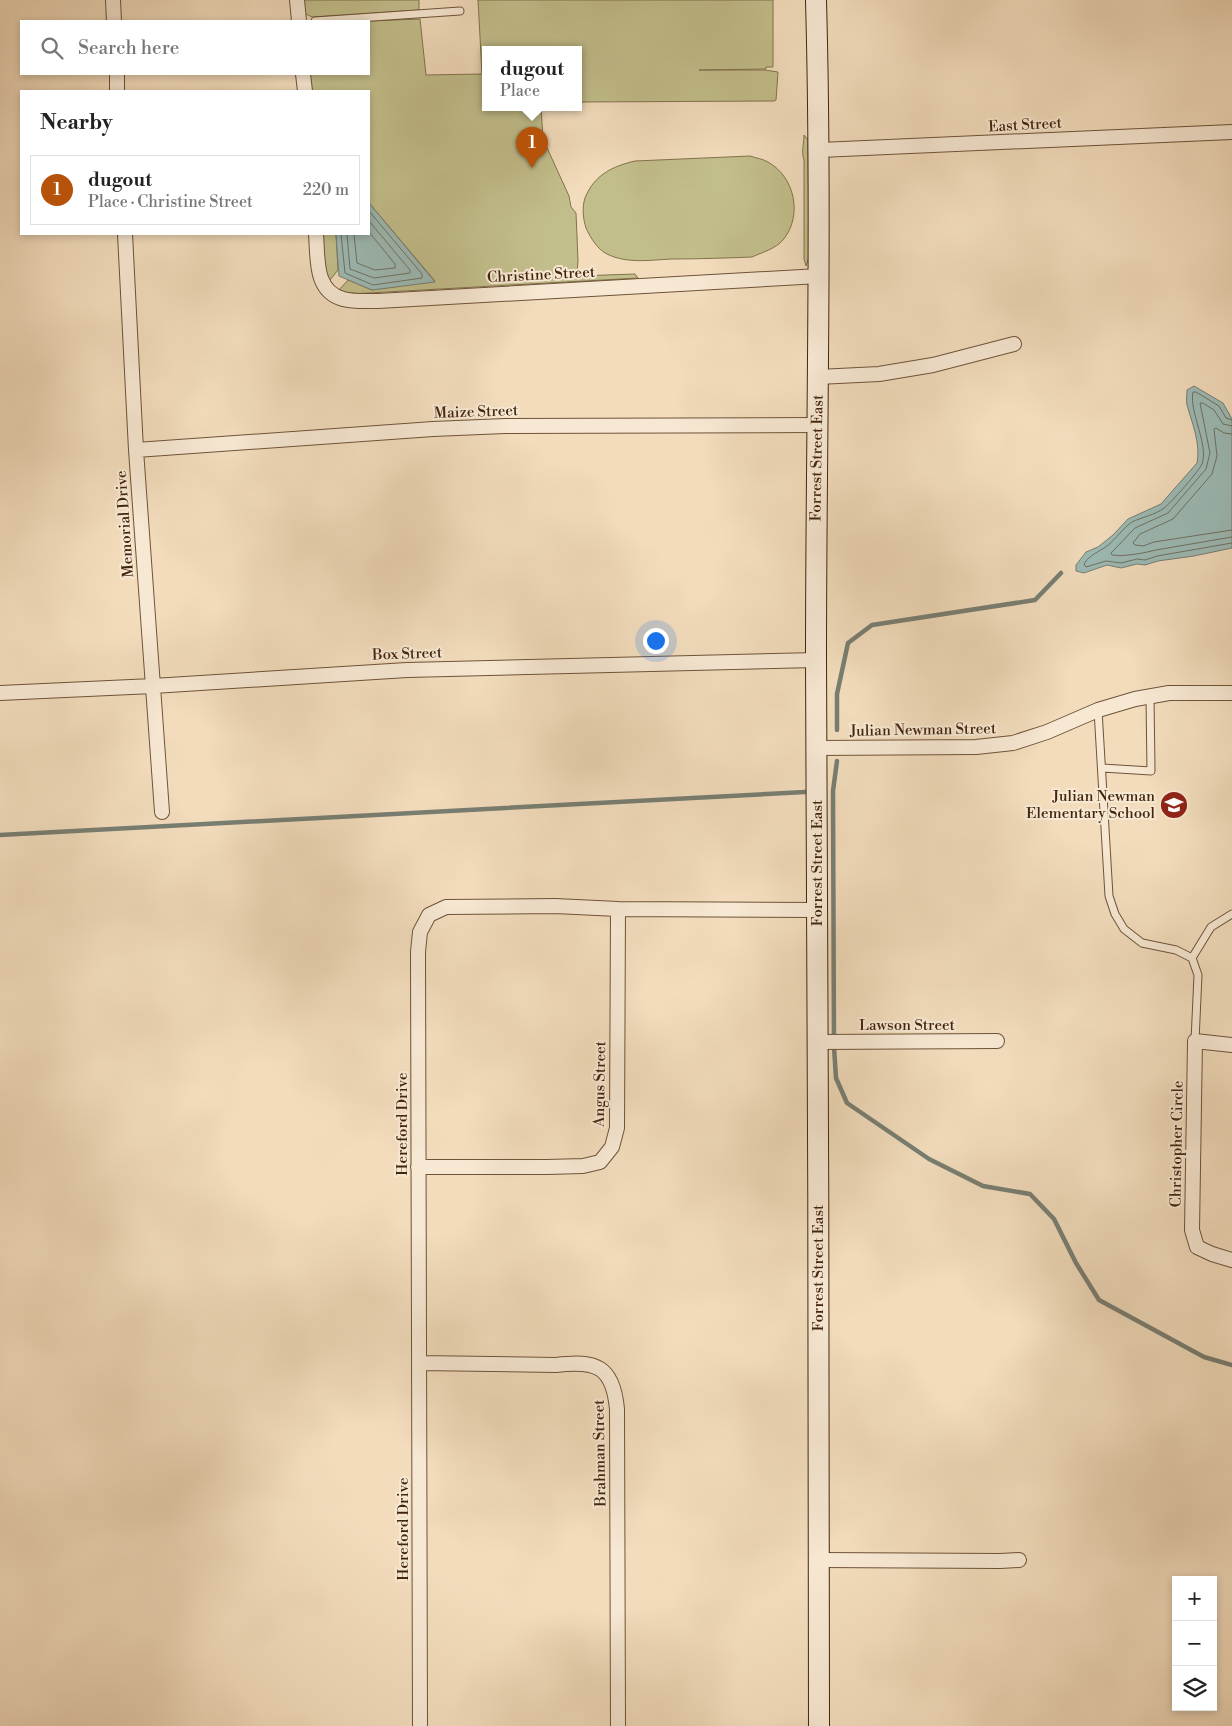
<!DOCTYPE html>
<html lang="en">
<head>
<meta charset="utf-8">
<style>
  body { margin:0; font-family:"Libre Bodoni",serif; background:#f2f2f2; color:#222 }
  .controls { position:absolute; right:15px; bottom:15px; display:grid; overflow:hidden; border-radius:0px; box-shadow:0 2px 8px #0003 }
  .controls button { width:45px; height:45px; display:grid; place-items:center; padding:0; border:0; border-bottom:1px solid #e0e0e0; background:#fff; color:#222; font:25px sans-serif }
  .you { position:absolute; left:655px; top:640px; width:18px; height:18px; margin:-12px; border:4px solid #fff; border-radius:50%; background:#1a73e8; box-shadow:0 0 0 8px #1a73e833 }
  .badge { display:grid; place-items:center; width:32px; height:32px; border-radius:50%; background:#b45309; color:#fff; font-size:16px; font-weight:700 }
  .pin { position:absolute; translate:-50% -41px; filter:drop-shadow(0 1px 2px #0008) }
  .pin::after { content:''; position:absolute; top:26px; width:18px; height:15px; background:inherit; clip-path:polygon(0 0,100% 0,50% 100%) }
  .popup { position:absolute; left:482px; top:46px; width:100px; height:65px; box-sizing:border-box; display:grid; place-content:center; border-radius:0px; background:#fff; filter:drop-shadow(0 1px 4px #0005); font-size:16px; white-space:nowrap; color:#767676 }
  .popup b { font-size:19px; color:#222 }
  .popup::after { content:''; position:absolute; left:50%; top:100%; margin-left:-10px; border:10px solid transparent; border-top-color:#fff }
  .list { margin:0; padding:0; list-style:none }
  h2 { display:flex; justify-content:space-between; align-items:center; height:65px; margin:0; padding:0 20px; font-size:21px }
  h2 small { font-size:16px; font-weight:400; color:#767676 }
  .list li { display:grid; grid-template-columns:32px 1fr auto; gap:15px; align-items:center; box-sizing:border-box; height:70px; margin:0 10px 10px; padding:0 10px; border:1px solid #e0e0e0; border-radius:0px }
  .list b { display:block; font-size:19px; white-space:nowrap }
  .list p { margin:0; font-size:16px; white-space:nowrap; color:#767676 }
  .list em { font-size:16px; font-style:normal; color:#767676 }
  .icon { flex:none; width:28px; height:28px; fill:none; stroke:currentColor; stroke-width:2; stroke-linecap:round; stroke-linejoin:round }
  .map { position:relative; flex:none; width:1232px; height:1726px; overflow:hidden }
  .search { position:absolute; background:#fff; box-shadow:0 2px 8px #0003; left:20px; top:20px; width:350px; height:55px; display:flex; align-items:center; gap:12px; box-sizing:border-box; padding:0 18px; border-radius:0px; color:#767676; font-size:19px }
  .panel { position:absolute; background:#fff; box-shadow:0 2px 8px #0003; left:20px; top:90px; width:350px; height:145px; border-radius:0px }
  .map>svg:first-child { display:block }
  .green { fill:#c2be8b; stroke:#82724c }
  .water { fill:#9cbab5; stroke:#787e72 }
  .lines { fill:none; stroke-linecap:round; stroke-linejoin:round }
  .shore { stroke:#707061; stroke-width:1 }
  .stream { stroke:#787e72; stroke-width:4.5 }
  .service-casing { stroke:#6f5339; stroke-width:9 }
  .minor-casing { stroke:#6f5339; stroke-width:16 }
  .secondary-casing { stroke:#43250d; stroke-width:22 }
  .service { stroke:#f7e8d3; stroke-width:7 }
  .minor { stroke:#f7e8d3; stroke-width:14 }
  .secondary { stroke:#f7e8d3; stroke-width:20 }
  .labels { text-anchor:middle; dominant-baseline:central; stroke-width:4; stroke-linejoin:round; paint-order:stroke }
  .street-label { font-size:15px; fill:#43250d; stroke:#f7e8d3 }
  .poi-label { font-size:15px; fill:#43250d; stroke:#f7e8d3; text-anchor:end }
</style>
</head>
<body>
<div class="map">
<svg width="1232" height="1726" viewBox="0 0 1232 1726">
  <rect width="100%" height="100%" fill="#f2dcbc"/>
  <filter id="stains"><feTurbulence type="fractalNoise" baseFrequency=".004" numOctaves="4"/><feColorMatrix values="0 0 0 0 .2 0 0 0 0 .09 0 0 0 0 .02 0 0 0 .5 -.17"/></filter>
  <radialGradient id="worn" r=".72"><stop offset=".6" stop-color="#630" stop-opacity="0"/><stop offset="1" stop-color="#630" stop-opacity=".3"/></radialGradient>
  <!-- green -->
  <path class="green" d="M303,0h116v10l-107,7 -8,-4z
    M478,0h295v67h-7v2l-67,1h66l13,2 -2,28 -2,1 -196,1v-53h-92v58h55l2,32 26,57 2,11 5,6 2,47 -1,16 58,-2 3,4 -288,16 -11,-4 9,-10 24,10 63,-9 -66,-78v-112h-58l-2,-17h60v-53l51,-2 6,56 56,-1z
    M804,135l4,5 1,117 -3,9 -2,-7v-99c-3,-8 0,-17 0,-25z
    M750,156c6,2 13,3 18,6 27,15 35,54 15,78 -8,9 -20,12 -31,17 -26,1 -53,2 -80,2 -22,1 -45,5 -65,-5 -9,-4 -17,-17 -21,-26 -3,-9 -4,-21 -1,-30 9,-23 28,-32 50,-37z
    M322,234h14l2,36 -8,10c-8,-13 -7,-31 -8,-46z"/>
  <!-- water -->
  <path class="water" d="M369,203l66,79 -63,8 -33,-14 -3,-42h33z
    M1194,386l29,17 9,16v129l-38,8 -36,5 -13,4 -8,-1 -16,4 -14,-3 -23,8 -8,-2v-6l10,-13 12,-5 15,-12 15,-16 33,-15 36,-41c4,-19 -5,-40 -10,-58 -1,-4 0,-10 0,-15z"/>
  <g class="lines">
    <!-- shore -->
    <path class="shore" d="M341,234l4,39 28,12 49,-7v-4l-53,-63
      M347,234l3,35 24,9 36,-5v-3l-41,-49
      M354,234l3,29 18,7 20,-2v-4l-26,-32
      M1232,420l-6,-2 -7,-12 -23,-14h-3c-4,20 16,53 9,72 -3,7 -31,39 -38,44 -9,7 -22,9 -32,14 -8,5 -16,17 -25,24 -8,6 -18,9 -23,18l2,3 20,-6 15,2 16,-4 8,1 12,-4 75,-13
      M1232,426l-9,-2 -9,-14 -11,-7h-3l10,50 -4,16 -38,44 -33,15 -24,25 1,2c12,2 32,-2 44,-5l76,-13
      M1232,434l-8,-1 -8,-5 -2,1 3,27 -5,18 -39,45 -33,15 -7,9 2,2 8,1 11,-4 78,-12"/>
    <!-- stream -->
    <path class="stream" d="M837,730v-36l11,-51 24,-18 163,-25 26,-27
      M837,761l-4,30 1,256 2,31 11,25 82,56 54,27 47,8 24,25 22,44 23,37 105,57 28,8
      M0,835l805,-43"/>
    <defs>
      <path id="service" d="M315,21l145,-10
        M1098,710l11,186 6,18 9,15 18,14 34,7 16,8 6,17 -3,66
        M1102,768l49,3 -1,-75
        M1192,958l19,-31 21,-13"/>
      <path id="minor" d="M113,0l1,21
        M297,0l2,21
        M117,74v17
        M303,74l2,17
        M820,150l412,-18
        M125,234l11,216 26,362
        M316,234c2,24 -2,57 27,65 11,3 24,2 35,2l441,-25
        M818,377l61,-3 54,-9 81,-21
        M136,450l297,-21 72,-3 312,-1
        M0,693l153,-7 254,-16 409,-10
        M817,748l159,-1 37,-4 34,-11 51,-22 37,-11 34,-6h63
        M817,1042l180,-1
        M1232,1045l-37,-4 -3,189 5,17 15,7 20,6
        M418,1167h129l36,-1 17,-4 12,-15 5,-19 1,-219
        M419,1363l137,2c40,-5 57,1 61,44l1,317
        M820,1560l180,1 19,-1
        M420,1726l-2,-774 2,-20 9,-17 17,-8 109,-1 63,3 199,1"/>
      <path id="secondary" d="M816,0c6,220 0,439 0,659 0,356 5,711 3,1067"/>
    </defs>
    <!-- service casing -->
    <use href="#service" class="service-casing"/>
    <!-- minor casing -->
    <use href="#minor" class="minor-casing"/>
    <!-- secondary casing -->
    <use href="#secondary" class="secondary-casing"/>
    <!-- service -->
    <use href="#service" class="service"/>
    <!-- minor -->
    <use href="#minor" class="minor"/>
    <!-- secondary -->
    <use href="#secondary" class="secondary"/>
  </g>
  <!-- icons -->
  <defs>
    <symbol id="school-disc" viewBox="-11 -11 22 22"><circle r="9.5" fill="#8f2418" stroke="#f7e8d3"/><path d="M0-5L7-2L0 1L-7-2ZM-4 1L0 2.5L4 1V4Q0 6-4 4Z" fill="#fff"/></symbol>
  </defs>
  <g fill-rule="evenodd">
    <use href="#school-disc" x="1158" y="789" width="32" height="32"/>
  </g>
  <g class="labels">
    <!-- street labels -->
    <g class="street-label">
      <text transform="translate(1025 125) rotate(-3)">East Street</text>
      <text transform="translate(541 275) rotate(-3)">Christine Street</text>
      <text transform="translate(476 412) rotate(-2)">Maize Street</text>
      <text transform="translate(817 458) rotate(-89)">Forrest Street East</text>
      <text transform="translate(125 524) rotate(-94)">Memorial Drive</text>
      <text transform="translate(407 654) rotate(-2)">Box Street</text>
      <text transform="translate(923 730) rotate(-1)">Julian Newman Street</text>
      <text transform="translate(817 863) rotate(-90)">Forrest Street East</text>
      <text x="907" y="1025">Lawson Street</text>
      <text transform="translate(600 1084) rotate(-89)">Angus Street</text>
      <text transform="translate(402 1124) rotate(-90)">Hereford Drive</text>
      <text transform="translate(1177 1144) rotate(-89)">Christopher Circle</text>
      <text transform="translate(818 1268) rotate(-90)">Forrest Street East</text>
      <text transform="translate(600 1453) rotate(-91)">Brahman Street</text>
      <text transform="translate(403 1529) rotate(-90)">Hereford Drive</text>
    </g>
    <!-- poi labels -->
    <g class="poi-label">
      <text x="1155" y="796">Julian Newman<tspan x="1155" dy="17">Elementary School</tspan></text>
    </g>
  </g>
  <rect width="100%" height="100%" filter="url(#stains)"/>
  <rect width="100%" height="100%" fill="url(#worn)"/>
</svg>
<div class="controls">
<button>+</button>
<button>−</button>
<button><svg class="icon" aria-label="layers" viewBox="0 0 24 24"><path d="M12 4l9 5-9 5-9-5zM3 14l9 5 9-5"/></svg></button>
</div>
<div class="you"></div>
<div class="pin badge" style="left:532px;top:168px">1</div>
<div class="popup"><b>dugout</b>Place</div>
<div class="search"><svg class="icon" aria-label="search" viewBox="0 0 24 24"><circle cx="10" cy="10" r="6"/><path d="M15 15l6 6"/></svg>Search here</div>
<section class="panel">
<h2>Nearby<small></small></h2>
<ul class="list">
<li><span class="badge">1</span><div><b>dugout</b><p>Place · Christine Street</p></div><em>220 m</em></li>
</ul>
</section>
</div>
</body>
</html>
